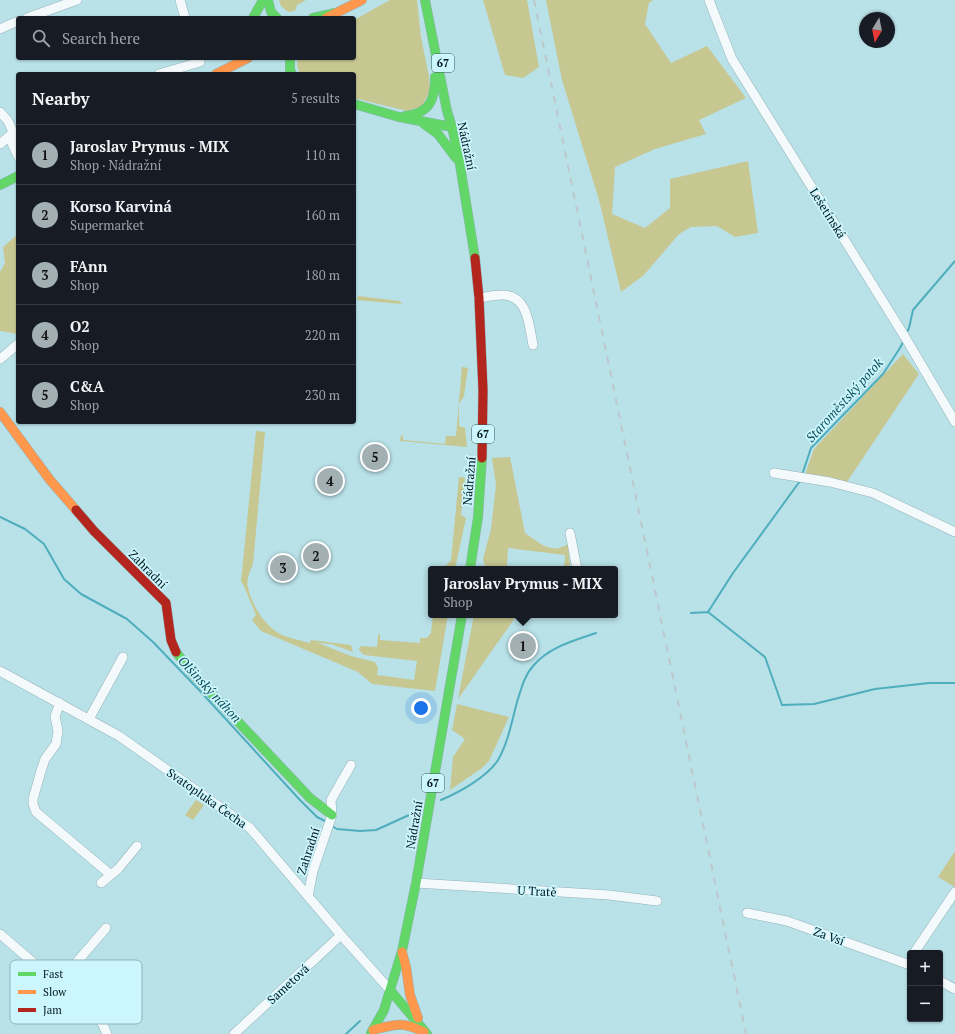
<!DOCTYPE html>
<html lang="en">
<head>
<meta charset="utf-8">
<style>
  body { margin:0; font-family:"PT Serif",serif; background:#242831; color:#f1f3f6 }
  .controls { position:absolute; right:12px; bottom:12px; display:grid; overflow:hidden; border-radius:4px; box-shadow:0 1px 3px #0004 }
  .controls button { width:36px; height:36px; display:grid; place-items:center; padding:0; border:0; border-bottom:1px solid #363941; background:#171b24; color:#f1f3f6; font:20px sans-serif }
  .compass { position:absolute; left:859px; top:12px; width:36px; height:36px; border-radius:50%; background:#171b24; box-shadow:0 1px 3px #0004; rotate:190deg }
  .you { position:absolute; left:421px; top:708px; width:14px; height:14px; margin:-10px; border:3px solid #fff; border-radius:50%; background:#1a73e8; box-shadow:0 0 0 6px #1a73e833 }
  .badge { display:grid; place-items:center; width:26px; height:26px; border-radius:50%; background:#a2b0b4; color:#111; font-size:13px; font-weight:700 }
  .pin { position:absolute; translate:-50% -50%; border:2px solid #fff; box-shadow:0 1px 4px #0006 }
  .popup { position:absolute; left:428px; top:566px; width:190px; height:52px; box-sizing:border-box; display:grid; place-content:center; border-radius:4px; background:#171b24; filter:drop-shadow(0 1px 3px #0005); font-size:13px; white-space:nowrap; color:#9ea1a6 }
  .popup b { font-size:15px; color:#f1f3f6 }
  .popup::after { content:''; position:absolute; left:50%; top:100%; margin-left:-8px; border:8px solid transparent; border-top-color:#171b24 }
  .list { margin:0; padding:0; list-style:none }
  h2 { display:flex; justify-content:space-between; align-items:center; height:52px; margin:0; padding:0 16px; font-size:17px }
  h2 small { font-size:13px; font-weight:400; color:#9ea1a6 }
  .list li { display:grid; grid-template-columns:26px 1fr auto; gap:12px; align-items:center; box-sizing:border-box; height:60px; padding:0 16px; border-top:1px solid #363941 }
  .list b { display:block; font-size:15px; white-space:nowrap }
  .list p { margin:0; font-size:13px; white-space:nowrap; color:#9ea1a6 }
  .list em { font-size:13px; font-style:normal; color:#9ea1a6 }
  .icon { flex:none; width:22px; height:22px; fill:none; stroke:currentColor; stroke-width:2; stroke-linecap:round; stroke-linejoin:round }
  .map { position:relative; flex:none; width:955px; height:1034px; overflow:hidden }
  .search { position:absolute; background:#171b24; box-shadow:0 1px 3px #0004; left:16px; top:16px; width:340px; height:44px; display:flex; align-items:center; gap:10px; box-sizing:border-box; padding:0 14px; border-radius:4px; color:#9ea1a6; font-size:15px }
  .panel { position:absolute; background:#171b24; box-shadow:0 1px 3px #0004; left:16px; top:72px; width:340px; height:352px; border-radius:4px }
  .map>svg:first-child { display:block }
  .green { fill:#c7c792 }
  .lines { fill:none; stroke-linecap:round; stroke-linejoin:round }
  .stream { stroke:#4eaebd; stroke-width:2 }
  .street-casing { stroke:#92b2b8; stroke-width:10 }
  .fast-casing { stroke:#92b2b8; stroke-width:10 }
  .slow-casing { stroke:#92b2b8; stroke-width:10 }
  .jam-casing { stroke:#92b2b8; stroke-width:10 }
  .street { stroke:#f4fafc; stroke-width:9 }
  .fast { stroke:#63d668; stroke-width:9 }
  .slow { stroke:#ff974d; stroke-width:9 }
  .jam { stroke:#b3261e; stroke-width:9 }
  .rail { stroke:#bdc8cb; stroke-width:2; stroke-dasharray:7 7; stroke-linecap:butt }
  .labels { text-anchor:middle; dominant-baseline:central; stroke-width:3.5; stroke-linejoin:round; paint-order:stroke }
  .shield { fill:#ccf6fe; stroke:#3d5a60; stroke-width:1 }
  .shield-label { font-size:11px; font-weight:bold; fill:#00171c }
  .street-label { font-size:12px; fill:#00171c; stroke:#ccf6fe }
  .water-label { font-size:13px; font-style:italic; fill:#0c4e58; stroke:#ccf6fe }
  .key { fill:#ccf6fe; stroke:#8fb3ba; stroke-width:1 }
  .key-label { font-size:11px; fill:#00171c }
</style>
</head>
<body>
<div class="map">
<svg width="955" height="1034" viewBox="0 0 955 1034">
  <rect width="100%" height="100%" fill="#b9e1e8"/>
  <!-- green -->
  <path class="green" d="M279,0h27l-9,5 -2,6 -7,1 -7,-6z
    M390,0h27l4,37 8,40 1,14 -8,15 -15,5 -53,-13v-24h-54l-3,-9 1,-7h56v-38z
    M483,0h44l12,67 -16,11 -18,-3z
    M546,0h107l-4,3 -4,21 26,39 36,-17 39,52 -47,22 7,14 -51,15 -40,18 -3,47 33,14 25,-20v-29l78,-18 10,72 -23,4 -18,-11 -26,1 -12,7 -35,41 -23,17 -22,-92 -37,-120z
    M18,234v100l-18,-3v-59l5,-9 -2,-16z
    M358,296l41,5 3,3 -45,-4z
    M903,354l16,20 -72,108 -42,-7 9,-26z
    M462,367l6,1 -4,28 -5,8v22l6,2 2,19 -67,-6 1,-5 2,-1v5l42,4 1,-8h10z
    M256,431l9,1 -12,132c-3,7 -7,16 -5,24 4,17 16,37 32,46 8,4 20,6 30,9l1,-3 40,5 2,7 -22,-8 -13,-1 33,13 24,6 3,6 -1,7 37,5 3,-19 -53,-6 -5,-5 1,-4 17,1 1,-12 2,-1v6l40,3v-5h7l4,-5 2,-18h15l-13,76 -63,-7 -14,-12 -97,-41 -9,-11 4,-5 -13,-31 -2,-2z
    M510,457l15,76c15,10 26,22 43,11l2,25h-6l1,-14 -57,-7 -1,18h-2v3h-19l-3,-10 8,-30 5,-44 -4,-27z
    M459,477l6,1 -4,37 5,3 -11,51h-12v-2h2l6,-7z
    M474,615h43l-59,84z
    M457,704l52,13 -20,44 -7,7 -32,22 3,-33 12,-18 -13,-9z
    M196,800l8,5 -11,15 -8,-5z
    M955,851v36l-17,-10z"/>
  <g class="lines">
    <!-- stream -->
    <path class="stream" d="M906,334l3,-6 4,-18 42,-49
      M802,475l9,-27 72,-74 17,-26 4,-8
      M0,517l25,12 19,15 20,35 17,15 46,25 26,23 47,49 99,108 18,18 10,5
      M708,612l25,-39 67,-92
      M691,613l17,-1 57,45 17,48 32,-1 61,-15 54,-6h26
      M441,800c19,-8 46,-23 57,-40 10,-17 14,-39 19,-58 4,-12 7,-26 16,-36 16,-19 40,-25 63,-33
      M332,826l5,3 23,2 16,-1 42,-19
      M346,1034l14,-13"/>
    <defs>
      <path id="street" d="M180,0l5,18
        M709,0l23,59 173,278 50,85
        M27,18l50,-18
        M0,29l18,-8
        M159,74l41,-12 -2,-4
        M0,112l8,9 5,11 -2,9 7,15
        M0,144l14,-12
        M479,298c7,-1 15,-3 22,-3 27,-1 28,30 32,50
        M0,359l18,-15
        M774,473l56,9 43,11 82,39
        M570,533l7,36
        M0,671l119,65 131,92 91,107 49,55
        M60,703l-5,13 3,15 -2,13 -11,15 -4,12 -8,28v5l3,8 75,63
        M89,719l34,-62
        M101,883l17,-14 19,-23
        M416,883l193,12 48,6
        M308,896l5,-25 19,-56 -1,-15 20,-35
        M747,913l40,8 123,44
        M0,934l98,84 5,7 4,9
        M914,953l41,-61
        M940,981l15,8
        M58,984l48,-56
        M234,1034l107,-99"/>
      <path id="fast" d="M268,0l3,12 6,6
        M425,0l22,111 5,16 8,38 15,93
        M253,18l10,-18
        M313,18l22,-5
        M290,58v12l2,4
        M354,104l45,13 53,10
        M405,116c25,-3 30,-16 30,-39
        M424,124l14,10 18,24
        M0,185l18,-9
        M470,569l8,-52 4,-59
        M176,652l17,22 117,124 22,17
        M371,1033l13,-23 6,-20
        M427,1034l-37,-44 12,-39 14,-68 46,-268"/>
      <path id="slow" d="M326,18l36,-18
        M216,74l32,-16
        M0,412l50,68 26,30
        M402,952l4,15 4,28 8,23
        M373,1030c23,-6 29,-9 51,2"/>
      <path id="jam" d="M475,258l4,40 4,92 -1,68
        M76,510l18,21 72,72 5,37 5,12"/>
    </defs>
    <!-- street casing -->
    <use href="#street" class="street-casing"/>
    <!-- fast casing -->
    <use href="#fast" class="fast-casing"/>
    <!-- slow casing -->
    <use href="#slow" class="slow-casing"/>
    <!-- jam casing -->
    <use href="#jam" class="jam-casing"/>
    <!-- street -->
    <use href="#street" class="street"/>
    <!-- fast -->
    <use href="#fast" class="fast"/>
    <!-- slow -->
    <use href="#slow" class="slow"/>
    <!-- jam -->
    <use href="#jam" class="jam"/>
    <!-- rail -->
    <path class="rail" d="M534,0l212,1034"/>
  </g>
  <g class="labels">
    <!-- shield labels -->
    <g class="shield">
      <rect x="432" y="54" width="22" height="18" rx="3"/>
      <rect x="472" y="425" width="22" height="18" rx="3"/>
      <rect x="422" y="774" width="22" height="18" rx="3"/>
    </g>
    <g class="shield-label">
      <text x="443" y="63">67</text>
      <text x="483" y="434">67</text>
      <text x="433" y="783">67</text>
    </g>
    <!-- street labels -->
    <g class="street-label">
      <text transform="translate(467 146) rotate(78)">Nádražní</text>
      <text transform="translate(828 213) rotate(58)">Lešetínská</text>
      <text transform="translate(469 481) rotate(-85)">Nádražní</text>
      <text transform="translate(148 569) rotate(45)">Zahradní</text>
      <text transform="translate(207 798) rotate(35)">Svatopluka Čecha</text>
      <text transform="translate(414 825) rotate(-80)">Nádražní</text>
      <text transform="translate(308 851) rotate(-72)">Zahradní</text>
      <text transform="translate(537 891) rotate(3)">U Tratě</text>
      <text transform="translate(829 936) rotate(20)">Za Vsí</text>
      <text transform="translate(288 984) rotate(-43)">Sametová</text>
    </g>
    <!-- water labels -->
    <g class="water-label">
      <text transform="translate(844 400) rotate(-48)">Staroměstský potok</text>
      <text transform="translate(210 689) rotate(47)">Olšinský náhon</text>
    </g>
  </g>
  <!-- legend -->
  <rect x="10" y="960" width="132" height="64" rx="6" class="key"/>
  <rect x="18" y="972" width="18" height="4" fill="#63d668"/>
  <rect x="18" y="990" width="18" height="4" fill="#ff974d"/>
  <rect x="18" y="1008" width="18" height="4" fill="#b3261e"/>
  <g class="key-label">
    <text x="43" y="978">Fast</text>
    <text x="43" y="996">Slow</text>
    <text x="43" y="1014">Jam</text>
  </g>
</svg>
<div class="controls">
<button>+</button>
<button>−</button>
</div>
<svg class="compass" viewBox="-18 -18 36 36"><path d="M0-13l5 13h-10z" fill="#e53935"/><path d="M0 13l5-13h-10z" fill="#9ea1a6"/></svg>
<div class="you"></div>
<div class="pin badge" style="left:523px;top:646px">1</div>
<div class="popup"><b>Jaroslav Prymus - MIX</b>Shop</div>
<div class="pin badge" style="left:316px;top:556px">2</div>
<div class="pin badge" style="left:283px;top:568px">3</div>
<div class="pin badge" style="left:330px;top:481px">4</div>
<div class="pin badge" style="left:375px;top:457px">5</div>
<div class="search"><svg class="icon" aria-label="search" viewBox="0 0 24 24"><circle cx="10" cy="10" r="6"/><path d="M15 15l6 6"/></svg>Search here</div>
<section class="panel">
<h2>Nearby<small>5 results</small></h2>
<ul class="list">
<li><span class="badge">1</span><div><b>Jaroslav Prymus - MIX</b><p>Shop · Nádražní</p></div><em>110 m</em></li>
<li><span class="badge">2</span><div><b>Korso Karviná</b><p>Supermarket</p></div><em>160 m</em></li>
<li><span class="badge">3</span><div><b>FAnn</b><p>Shop</p></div><em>180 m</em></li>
<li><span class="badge">4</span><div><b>O2</b><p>Shop</p></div><em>220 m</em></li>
<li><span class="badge">5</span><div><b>C&amp;A</b><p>Shop</p></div><em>230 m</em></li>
</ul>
</section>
</div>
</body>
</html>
